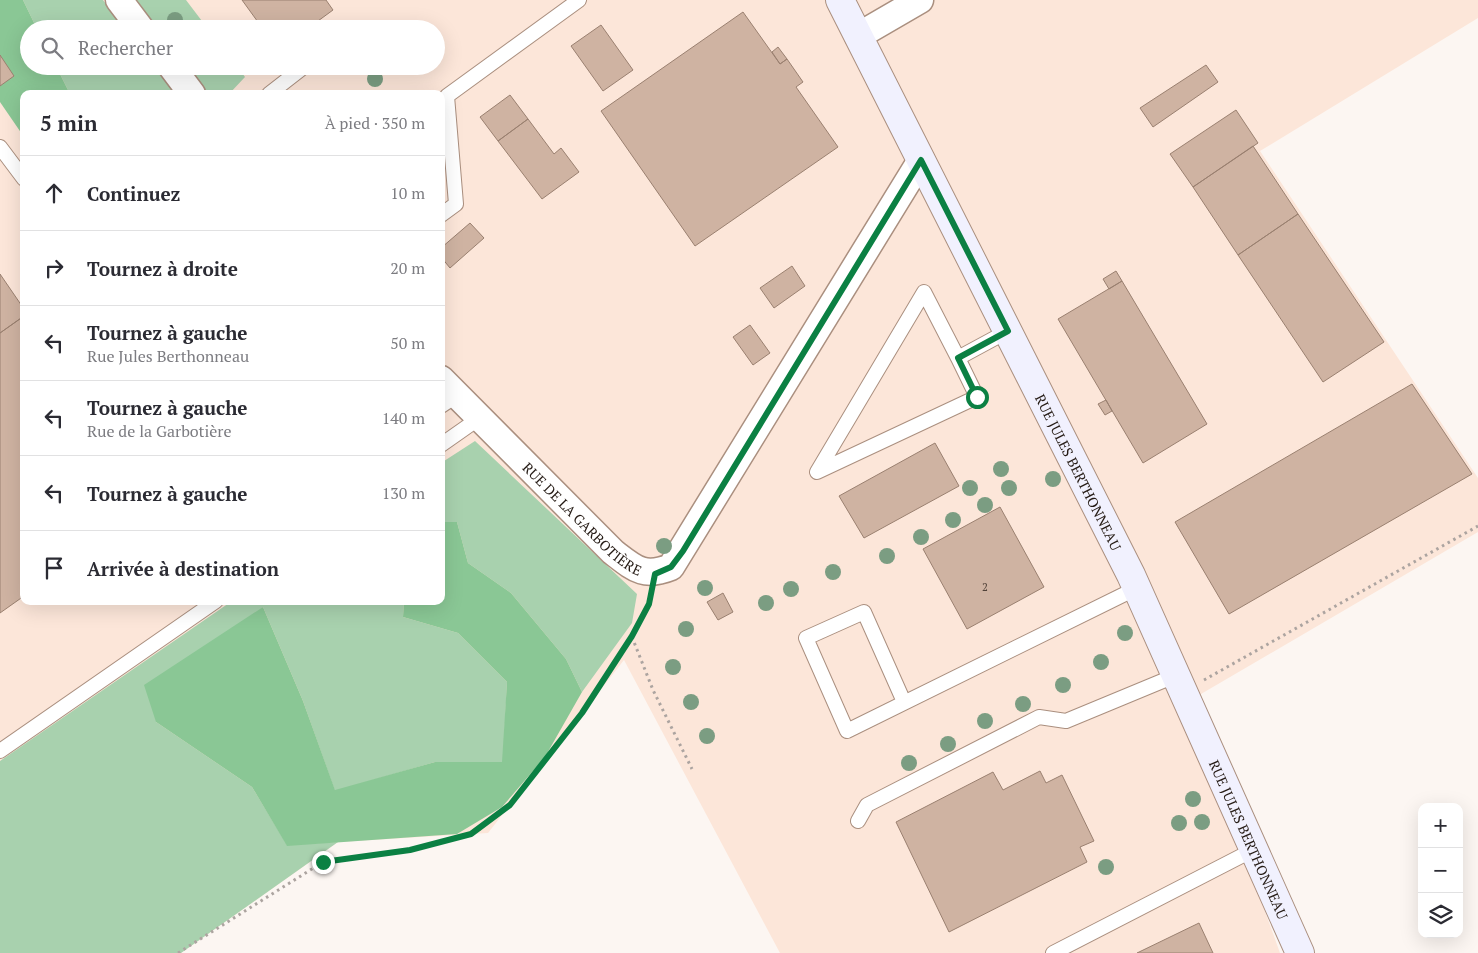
<!DOCTYPE html>
<html lang="fr">
<head>
<meta charset="utf-8">
<style>
  body { margin:0; font-family:"PT Serif",serif; background:#f2f2f3; color:#2b2b33 }
  .controls { position:absolute; right:15px; bottom:15px; display:grid; overflow:hidden; border-radius:10px; box-shadow:0 5px 20px #0002 }
  .controls button { width:45px; height:45px; display:grid; place-items:center; padding:0; border:0; border-bottom:1px solid #e1e1e2; background:#fff; color:#2b2b33; font:25px sans-serif }
  .stop { position:absolute; width:15px; height:15px; margin:-11px; border:4px solid #0b8043; border-radius:50%; background:#fff }
  .stop.end { background:#0b8043; border-color:#fff; box-shadow:0 1px 5px #0008 }
  .list { margin:0; padding:0; list-style:none }
  h2 { display:flex; justify-content:space-between; align-items:center; height:65px; margin:0; padding:0 20px; font-size:21px }
  h2 small { font-size:16px; font-weight:400; color:#7c7c81 }
  .list li { display:grid; grid-template-columns:32px 1fr auto; gap:15px; align-items:center; box-sizing:border-box; height:75px; padding:0 20px; border-top:1px solid #e1e1e2 }
  .list b { display:block; font-size:19px; white-space:nowrap }
  .list p { margin:0; font-size:16px; white-space:nowrap; color:#7c7c81 }
  .list em { font-size:16px; font-style:normal; color:#7c7c81 }
  .icon { flex:none; width:28px; height:28px; fill:none; stroke:currentColor; stroke-width:2; stroke-linecap:round; stroke-linejoin:round }
  .map { position:relative; flex:none; width:1478px; height:953px; overflow:hidden }
  .search { position:absolute; background:#fff; box-shadow:0 5px 20px #0002; left:20px; top:20px; width:425px; height:55px; display:flex; align-items:center; gap:12px; box-sizing:border-box; padding:0 18px; border-radius:28px; color:#7c7c81; font-size:19px }
  .panel { position:absolute; background:#fff; box-shadow:0 5px 20px #0002; left:20px; top:90px; width:425px; height:515px; border-radius:10px }
  .map>svg:first-child { display:block }
  .built { fill:#fce6d9; fill-rule:evenodd }
  .green { fill:#a8d1ae }
  .forest { fill:#8ac795 }
  .building { fill:#cfb3a2; stroke:#9a8070 }
  .lines { fill:none; stroke-linecap:round; stroke-linejoin:round }
  .service-casing { stroke:#aa8f7f; stroke-width:16 }
  .minor-casing { stroke:#aa8f7f; stroke-width:29 }
  .secondary-casing { stroke:#aa8f7f; stroke-width:30 }
  .path { stroke:#aca4a0; stroke-width:3; stroke-dasharray:2.5 4; stroke-linecap:butt }
  .service { stroke:#fff; stroke-width:14 }
  .minor { stroke:#fff; stroke-width:26 }
  .secondary { stroke:#f1f1fe; stroke-width:28 }
  .tree { fill:#7b9d82 }
  .route { stroke:#0b8043; stroke-width:6 }
  .labels { text-anchor:middle; dominant-baseline:central; stroke-width:5; stroke-linejoin:round; paint-order:stroke }
  .number-label { font-size:11px; fill:#504138 }
  .street-label { font-size:14px; fill:#251b15; stroke:#fff }
</style>
</head>
<body>
<div class="map">
<svg width="1478" height="953" viewBox="0 0 1478 953">
  <rect width="100%" height="100%" fill="#fcf6f2"/>
  <!-- built -->
  <path class="built" d="M0,0h1478v18l-218,133 218,327v54l-289,169 91,252h-500l-156,-293 -136,173 -150,9 -157,111h-181zM29,29h407v37h-407zM24,94h417v507h-417z"/>
  <!-- green -->
  <path class="green" d="M23,0h80l22,29h-88z
    M132,0h54l22,29h-52z
    M56,66h99l22,28h-107z
    M186,66h51l8,11 -16,17h-21z
    M475,441l162,153 -5,29 -50,69 -16,-33 -55,-66 -43,-30 -11,-41h-16v-59z
    M232,601h172l-1,16 55,16 49,49 -4,80h-68l-100,29 -32,-90 -40,-94 -107,115 96,65 35,58 51,-3 -157,111h-181v-192z"/>
  <!-- forest -->
  <path class="forest" d="M0,0h23l14,29h-8v37h27l14,28h-46v43l-24,-35z
    M441,522h16l11,41 43,30 55,66 16,33 -37,65 -43,50 -45,27 -170,12 -35,-59 -96,-65 -12,-37 119,-78 40,94 32,89 100,-28h67l5,-80 -49,-49 -55,-16 1,-16h37z"/>
  <!-- building -->
  <path class="building" d="M242,0h84l7,10 -26,19h-44z
    M743,12l37,52 7,-5 16,23 -7,5 42,60 -143,99 -94,-135z
    M601,25l32,45 -30,21 -32,-45z
    M778,47l9,12 -7,5 -8,-12z
    M0,55l14,21 -14,10z
    M1206,65l12,17 -65,45 -13,-19z
    M510,95l18,24 -30,22 -18,-24z
    M1236,110l22,33 -65,44 -23,-33z
    M528,119l26,35 7,-6 18,24 -37,27 -44,-58z
    M1253,146l45,68 -60,41 -45,-68z
    M1298,214l86,128 -61,40 -85,-127z
    M470,223l14,15 -34,30 -9,-11v-9z
    M792,266l13,20 -31,22 -14,-20z
    M1116,271l6,10 -13,8 -6,-10z
    M0,274l24,35v7l-24,17z
    M1122,281l85,143 -64,39 -85,-144z
    M24,316v280l-24,17v-280z
    M750,325l20,28 -17,12 -20,-28z
    M1412,384l60,90 -243,140 -54,-92z
    M1106,400l6,11 -7,4 -7,-11z
    M935,443l24,43 -95,52 -25,-42z
    M1000,507l44,80 -77,42 -44,-80z
    M723,593l10,19 -15,8 -11,-18z
    M1040,771l6,12 16,-8 32,66 -14,6 7,15 -138,70 -53,-110 97,-50 10,18z
    M1199,923l14,30h-76z"/>
  <g class="lines">
    <defs>
      <path id="service" d="M269,94l36,-28
        M0,147l24,32
        M441,215l15,-11 -9,-108 132,-96
        M958,358l-34,-66 -107,180 160,-75 -19,-39 50,-27
        M441,406l15,-10
        M441,445l37,-26
        M904,702l-40,-90 -58,26 41,93 290,-143
        M0,751l216,-150
        M858,821l9,-16 172,-88 27,4 111,-46
        M1053,953l202,-104"/>
      <g id="minor">
        <path d="M119,0l22,29"/>
        <path d="M858,36l62,-36"/>
        <path d="M171,66l21,28"/>
        <path id="s1" d="M441,379l172,173c22,17 31,26 58,15l250,-407"/>
      </g>
      <g id="secondary">
        <path id="s2" d="M840,0l291,575 169,378"/>
      </g>
    </defs>
    <!-- service casing -->
    <use href="#service" class="service-casing"/>
    <!-- minor casing -->
    <use href="#minor" class="minor-casing"/>
    <!-- secondary casing -->
    <use href="#secondary" class="secondary-casing"/>
    <!-- path -->
    <path class="path" d="M632,637l21,53 39,79
      M1204,680l274,-154
      M178,953l145,-91 87,-12 61,-17 39,-28 72,-92 49,-77 18,-33 2,-8"/>
    <!-- service -->
    <use href="#service" class="service"/>
    <!-- minor -->
    <use href="#minor" class="minor"/>
    <!-- secondary -->
    <use href="#secondary" class="secondary"/>
  </g>
  <!-- trees -->
  <g class="tree">
    <circle cx="175" cy="20" r="8"/>
    <circle cx="375" cy="79" r="8"/>
    <circle cx="1001" cy="469" r="8"/>
    <circle cx="1053" cy="479" r="8"/>
    <circle cx="970" cy="488" r="8"/>
    <circle cx="1009" cy="488" r="8"/>
    <circle cx="985" cy="505" r="8"/>
    <circle cx="953" cy="520" r="8"/>
    <circle cx="921" cy="537" r="8"/>
    <circle cx="664" cy="546" r="8"/>
    <circle cx="887" cy="556" r="8"/>
    <circle cx="833" cy="572" r="8"/>
    <circle cx="705" cy="588" r="8"/>
    <circle cx="791" cy="589" r="8"/>
    <circle cx="766" cy="603" r="8"/>
    <circle cx="686" cy="629" r="8"/>
    <circle cx="1125" cy="633" r="8"/>
    <circle cx="1101" cy="662" r="8"/>
    <circle cx="673" cy="667" r="8"/>
    <circle cx="1063" cy="685" r="8"/>
    <circle cx="691" cy="702" r="8"/>
    <circle cx="1023" cy="704" r="8"/>
    <circle cx="985" cy="721" r="8"/>
    <circle cx="707" cy="736" r="8"/>
    <circle cx="948" cy="744" r="8"/>
    <circle cx="909" cy="763" r="8"/>
    <circle cx="1193" cy="799" r="8"/>
    <circle cx="1202" cy="822" r="8"/>
    <circle cx="1179" cy="823" r="8"/>
    <circle cx="1106" cy="867" r="8"/>
  </g>
  <g class="lines">
    <!-- route -->
    <path class="route" d="M323,862l87,-12 61,-16 39,-29 72,-92 50,-77 17,-32 6,-30 16,-7 12,-16 238,-391 87,171 -50,27 19,39"/>
  </g>
  <g class="labels">
    <!-- number labels -->
    <g class="number-label">
      <text x="985" y="587">2</text>
    </g>
    <!-- street labels -->
    <g class="street-label">
      <text stroke="none"><textPath href="#s2" startOffset="529">RUE JULES BERTHONNEAU</textPath></text>
      <text stroke="none"><textPath href="#s1" startOffset="199">RUE DE LA GARBOTIÈRE</textPath></text>
      <text stroke="none"><textPath href="#s2" startOffset="934">RUE JULES BERTHONNEAU</textPath></text>
    </g>
  </g>
</svg>
<div class="controls">
<button>+</button>
<button>−</button>
<button><svg class="icon" aria-label="layers" viewBox="0 0 24 24"><path d="M12 4l9 5-9 5-9-5zM3 14l9 5 9-5"/></svg></button>
</div>
<div class="stop" style="left:977px;top:397px"></div>
<div class="stop end" style="left:323px;top:862px"></div>
<div class="search"><svg class="icon" aria-label="search" viewBox="0 0 24 24"><circle cx="10" cy="10" r="6"/><path d="M15 15l6 6"/></svg>Rechercher</div>
<section class="panel">
<h2>5 min<small>À pied · 350 m</small></h2>
<ul class="list">
<li><svg class="icon" aria-label="ahead" viewBox="0 0 24 24"><path d="M12 20V5M6 11l6-6 6 6"/></svg><div><b>Continuez</b></div><em>10 m</em></li>
<li><svg class="icon" aria-label="right" viewBox="0 0 24 24"><path d="M7 20v-9h11M14 6l5 5-5 5"/></svg><div><b>Tournez à droite</b></div><em>20 m</em></li>
<li><svg class="icon" aria-label="left" viewBox="0 0 24 24"><path d="M17 20v-9H6M10 6l-5 5 5 5"/></svg><div><b>Tournez à gauche</b><p>Rue Jules Berthonneau</p></div><em>50 m</em></li>
<li><svg class="icon" aria-label="left" viewBox="0 0 24 24"><path d="M17 20v-9H6M10 6l-5 5 5 5"/></svg><div><b>Tournez à gauche</b><p>Rue de la Garbotière</p></div><em>140 m</em></li>
<li><svg class="icon" aria-label="left" viewBox="0 0 24 24"><path d="M17 20v-9H6M10 6l-5 5 5 5"/></svg><div><b>Tournez à gauche</b></div><em>130 m</em></li>
<li><svg class="icon" aria-label="arrive" viewBox="0 0 24 24"><path d="M6 21V4h12l-3 4 3 4H6"/></svg><div><b>Arrivée à destination</b></div></li>
</ul>
</section>
</div>
</body>
</html>
